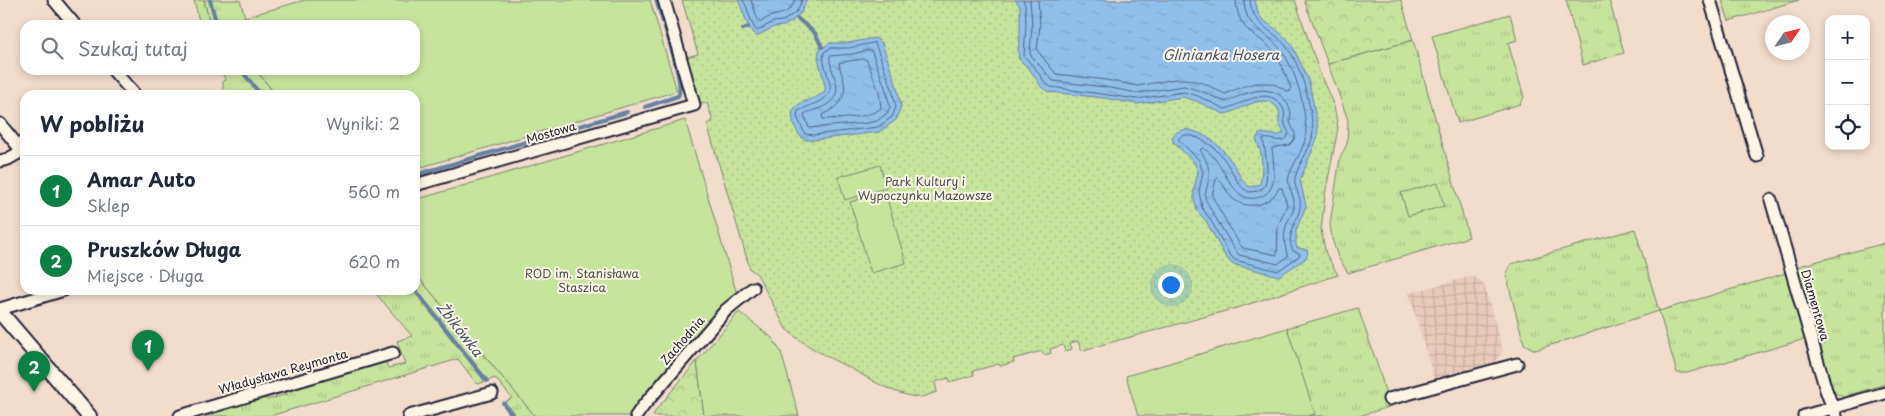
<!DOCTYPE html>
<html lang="pl">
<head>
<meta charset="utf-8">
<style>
  body { margin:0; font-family:"Playpen Sans",sans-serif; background:#f6f6f7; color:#1f2937 }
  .controls { position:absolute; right:15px; top:15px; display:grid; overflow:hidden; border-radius:10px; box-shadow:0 2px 8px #0003 }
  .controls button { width:45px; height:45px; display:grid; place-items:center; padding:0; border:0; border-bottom:1px solid #e0e1e3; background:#fff; color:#1f2937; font:25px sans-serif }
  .compass { position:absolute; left:1765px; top:15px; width:45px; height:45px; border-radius:50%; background:#fff; box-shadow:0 2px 8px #0003; rotate:55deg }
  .you { position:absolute; left:1170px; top:284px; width:18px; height:18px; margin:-12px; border:4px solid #fff; border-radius:50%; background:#1a73e8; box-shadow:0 0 0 8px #1a73e833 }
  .badge { display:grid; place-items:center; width:32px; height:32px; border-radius:50%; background:#0b8043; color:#fff; font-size:16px; font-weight:700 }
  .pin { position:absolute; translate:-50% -41px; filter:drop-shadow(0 1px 2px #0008) }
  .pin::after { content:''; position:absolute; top:26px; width:18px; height:15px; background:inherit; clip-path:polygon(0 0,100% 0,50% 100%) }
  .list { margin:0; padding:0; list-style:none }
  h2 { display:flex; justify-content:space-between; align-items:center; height:65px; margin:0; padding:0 20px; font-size:21px }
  h2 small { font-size:16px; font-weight:400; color:#747a83 }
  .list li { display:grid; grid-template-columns:32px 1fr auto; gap:15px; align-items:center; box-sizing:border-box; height:70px; padding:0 20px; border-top:1px solid #e0e1e3 }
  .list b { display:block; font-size:19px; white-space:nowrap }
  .list p { margin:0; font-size:16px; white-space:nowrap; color:#747a83 }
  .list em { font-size:16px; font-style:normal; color:#747a83 }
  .icon { flex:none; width:28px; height:28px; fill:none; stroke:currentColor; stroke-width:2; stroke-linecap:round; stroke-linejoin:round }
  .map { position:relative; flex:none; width:1885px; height:416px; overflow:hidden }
  .search { position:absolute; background:#fff; box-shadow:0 2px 8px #0003; left:20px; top:20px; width:400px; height:55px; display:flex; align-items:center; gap:12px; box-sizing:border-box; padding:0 18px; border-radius:15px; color:#747a83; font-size:19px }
  .panel { position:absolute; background:#fff; box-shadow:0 2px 8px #0003; left:20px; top:90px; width:400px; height:205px; border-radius:15px }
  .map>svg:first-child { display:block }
  .industrial { fill:url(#industrial-grid) }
  .grass { fill:url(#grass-tufts); stroke:#74836c }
  .forest { fill:url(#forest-crowns); stroke:#74836c }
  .park { fill:url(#park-dots); stroke:#74836c }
  .garden { fill:#c7e49c; stroke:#74836c }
  .water { fill:url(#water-ripples); stroke:#6580a5 }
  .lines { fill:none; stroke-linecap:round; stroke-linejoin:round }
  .shore { stroke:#4e6181; stroke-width:1 }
  .stream { stroke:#6580a5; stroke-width:4 }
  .minor-casing { stroke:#22223b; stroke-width:15 }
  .tertiary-casing { stroke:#22223b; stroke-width:18 }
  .minor { stroke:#fcf5e5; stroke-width:11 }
  .tertiary { stroke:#fcf5e5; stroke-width:14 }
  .labels { text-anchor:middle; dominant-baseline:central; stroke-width:4; stroke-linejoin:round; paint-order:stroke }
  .street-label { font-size:12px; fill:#22223b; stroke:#fcf5e5 }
  .park-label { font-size:12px; fill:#4b5253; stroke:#fcf5e5 }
  .water-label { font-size:14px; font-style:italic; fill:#435170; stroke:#fcf5e5 }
</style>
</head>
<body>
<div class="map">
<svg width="1885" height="416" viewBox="0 0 1885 416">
  <defs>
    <pattern id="industrial-grid" width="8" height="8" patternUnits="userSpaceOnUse" patternTransform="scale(1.25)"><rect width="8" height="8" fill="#eacbba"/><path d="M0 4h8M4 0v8" fill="none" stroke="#c8aea1"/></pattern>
    <pattern id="grass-tufts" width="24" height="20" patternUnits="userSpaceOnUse" patternTransform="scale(1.25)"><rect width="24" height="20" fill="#c7e49c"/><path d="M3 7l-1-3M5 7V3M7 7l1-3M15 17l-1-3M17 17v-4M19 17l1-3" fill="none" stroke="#abc387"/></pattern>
    <pattern id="forest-crowns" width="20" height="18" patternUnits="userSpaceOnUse" patternTransform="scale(1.25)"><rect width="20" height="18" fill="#c7e49c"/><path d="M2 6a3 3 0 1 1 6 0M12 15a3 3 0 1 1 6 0" fill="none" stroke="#abc387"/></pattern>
    <pattern id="park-dots" width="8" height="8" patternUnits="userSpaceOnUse" patternTransform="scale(1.25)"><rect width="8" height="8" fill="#c7e49c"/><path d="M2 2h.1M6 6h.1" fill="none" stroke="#abc387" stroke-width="1.8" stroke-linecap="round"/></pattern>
    <pattern id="water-ripples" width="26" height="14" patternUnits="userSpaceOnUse" patternTransform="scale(1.25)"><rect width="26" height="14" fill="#91bfeb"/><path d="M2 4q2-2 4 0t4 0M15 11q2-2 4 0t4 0" fill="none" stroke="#7da4ca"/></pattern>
  </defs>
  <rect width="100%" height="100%" fill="#f2dccc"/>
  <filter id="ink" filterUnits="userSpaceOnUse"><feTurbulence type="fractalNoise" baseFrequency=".02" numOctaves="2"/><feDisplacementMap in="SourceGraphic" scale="10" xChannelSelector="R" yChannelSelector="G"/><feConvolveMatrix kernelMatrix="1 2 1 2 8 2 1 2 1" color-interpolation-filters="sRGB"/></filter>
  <g filter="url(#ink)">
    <!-- industrial -->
    <path class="industrial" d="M1472,276l11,6 20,68 -7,11 -62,18 -25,-86z"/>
    <!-- grass -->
    <path class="grass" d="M204,0h36l5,17 -17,5 1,3h-19z
      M1566,0h43l15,53 -41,12z
      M1722,0h77l-70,21z
      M1510,14l7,26 -9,3 16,54 -4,7 -62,19 -26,-87z
      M1413,40l56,197 -121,36 -10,-16 -6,-18 -2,-15 10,-66 7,-14 1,-24 -20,-56z
      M220,70h36l20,25h-25l-2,-3 -7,3h-19v-14l3,-1z
      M1635,229l24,82 127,-38 19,66 -118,34h-10l-18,-62 -124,39 -11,-6 -18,-69 5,-11z
      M1885,243v141l-42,13 -6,-3 -7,-6 -34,-121z
      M415,273l120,143h-19l-11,-14 7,-4 -17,-20 -7,3 -73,-94z
      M373,290h40l72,92 -8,2 -19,-25 -188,57h-75l69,-21 3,5 20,-6 -2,-5 100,-28 3,7 17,-4 -8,-23 15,-5z
      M1358,308l23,68 8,31 -30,9h-51l6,-2 -27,-86z"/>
    <!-- forest -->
    <path class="forest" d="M194,0h10l6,25h-10z
      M1304,0h97l12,40 -85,24z
      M697,361l7,55h-51l3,-6z"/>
    <!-- park -->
    <path class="park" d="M682,0h613l25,74 14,32 4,22 -13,67 -4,35 5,24 12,21 -98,32 -153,42 -6,1 -3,-9 -8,2 2,6 -7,2 -2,-6 -13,4 1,4 -7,2 -2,-4 -29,8 1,3 -14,4 -1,-2 -26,7 1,4 -24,7 -1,-4 -14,4 2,10c-7,2 -15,6 -22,5 -23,-4 -44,-17 -63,-28 -23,-11 -47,-23 -66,-40l-29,-55 -7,-5 -43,-145 6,-3 -6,-18 -6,1 -14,-47 11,-3z"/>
    <!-- garden -->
    <path class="garden" d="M305,0h345l27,91 -262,78v-74h-139l-20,-25h159v-45h-186l-1,-3z
      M685,120l51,171 -107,125h-94l-120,-143v-73z
      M880,165l6,23 -41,12 -7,-23z
      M1438,183l6,23 -36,10 -7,-23z
      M885,192l21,71 -35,10 -21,-71z
      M739,312l33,26 9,14 18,64h-95l-7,-55z
      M1287,328l28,86 -7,2h-170l-12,-40z"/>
    <!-- water -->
    <path class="water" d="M738,0h69l-7,14 -9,8 -7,4 -10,1 -17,9c-9,-3 -14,-27 -19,-36z
      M1015,0h240l3,13 4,6 16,12 12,11 5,9 14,31 9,46 -1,11 -17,41 6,26 -10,24v17l11,3 1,3 -3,6 -26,17 -47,-12 -7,-8 -19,-35 -9,-10 -3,-11v-11l4,-17 -4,-10 -20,-19 -2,-6c5,-7 13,-9 21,-6 19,6 30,17 41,34 5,8 7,16 16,22l10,-3c3,-16 3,-30 -4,-45l3,-5c8,-2 18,4 25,-1 -1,-3 -5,-7 -5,-10 -1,-5 2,-7 0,-12 -12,-23 -39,1 -55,3l-28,-13 -13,-4 -46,7 -33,-6 -55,-6 -7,-4 -11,-17 -12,-12 -1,-7 2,-17v-29z
      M875,38l7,5 15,44 4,19 -5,14 -17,12 -65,8c-4,0 -9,1 -12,-2 -6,-5 -13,-23 -8,-29 7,-10 23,-9 31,-18 1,-14 -9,-26 -6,-41l11,-7h18z"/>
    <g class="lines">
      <!-- shore -->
      <path class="shore" d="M743,0c6,9 7,24 14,31l16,-9 9,-1 6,-3 9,-7 5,-11
        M751,0l7,20 3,2c3,-2 7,-5 11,-6 12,-3 18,-3 23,-16
        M1023,0l2,5 1,20 -2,31 11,12 11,16 5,3 86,12 47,-7 14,4 27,13c17,-4 44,-26 58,-1 3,6 0,11 2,16 1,4 3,6 4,10 -6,12 -17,3 -26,5 3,17 6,30 2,47l-7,5 -9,1c-11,-5 -13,-15 -19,-24 -10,-16 -20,-27 -38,-32 -6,-2 -10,-1 -14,3l21,21 4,12 -4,19 3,17 8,11 19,35 6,6 43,11 22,-16 -1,-2 -6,-2c-8,-15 5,-30 7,-44 2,-10 -7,-20 -5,-29 4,-18 19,-31 18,-50 -3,-25 -11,-62 -27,-82 -14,-18 -34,-20 -36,-46
        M1030,0l2,25 -2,29 23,27 52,6 33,6 46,-7 17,5 24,11c18,-7 38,-19 56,-6 5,4 9,11 10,17 0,2 -1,5 -1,8 2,10 11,14 -1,24l-17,3c1,14 7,39 -8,47 -32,17 -39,-36 -61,-47l-3,2c7,10 11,20 8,33 -1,5 -3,9 -3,15 1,4 30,53 34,57l39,9 10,-8c-4,-9 -5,-23 -1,-33 2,-5 7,-11 7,-18 1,-10 -8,-19 -5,-29 5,-15 18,-30 17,-46 -1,-24 -10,-61 -25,-80 -15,-20 -36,-20 -37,-50
        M1038,0l2,25 -3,25 19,24 50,6 32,6 37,-7h10l18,4 22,11c16,-7 33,-15 51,-9 5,2 9,6 14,7l1,-4c-5,-11 -9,-23 -15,-33 -16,-23 -38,-19 -40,-55
        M875,43l17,46 4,18 -4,10 -14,10 -64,8 -9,-1 -8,-17 1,-6 25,-11 7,-8c2,-14 -9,-26 -6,-40l7,-4h17z
        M869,50l3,2 14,38 4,17 -3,6 -10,8 -10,2 -58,5 -5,-14c8,-4 18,-5 25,-11 18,-13 -1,-32 1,-47l23,-2z
        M864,59l3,1 12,32 2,16c-11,10 -43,11 -58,11l-1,-4c14,-7 25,-16 22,-33 -1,-7 -5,-13 -5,-19z
        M1218,178c6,5 8,14 14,20 15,13 38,8 47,-10h3l5,17 -9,21 -1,29 -34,-7 -2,-2c-5,-8 -28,-46 -28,-50 -1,-5 2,-11 3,-16z"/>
      <!-- stream -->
      <path class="stream" d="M210,0l7,25
        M797,18l18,15 7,14
        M743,29l5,-2
        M241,70l20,25
        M645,107l33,-11c8,-10 -17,-80 -22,-96
        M415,175l212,-63
        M415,290l72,91
        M503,403l10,13"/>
      <defs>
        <path id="minor" d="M54,0l21,25
          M1710,0l47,156
          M113,70l22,25
          M0,124l22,27
          M0,161l8,-2 14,-8 3,2
          M415,185l279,-80 -30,-105
          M1771,200l55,190 10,26
          M0,309l64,-19
          M1389,399l128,-35
          M180,416l213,-63
          M409,416l83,-23
          M636,416l8,-11 82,-95 27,-22
          M1804,416l81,-23"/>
        <path id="tertiary" d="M0,312l89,104"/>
      </defs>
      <!-- minor casing -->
      <use href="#minor" class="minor-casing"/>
      <!-- tertiary casing -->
      <use href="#tertiary" class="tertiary-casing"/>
      <!-- minor -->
      <use href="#minor" class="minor"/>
      <!-- tertiary -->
      <use href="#tertiary" class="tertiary"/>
    </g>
  </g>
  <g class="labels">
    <!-- street labels -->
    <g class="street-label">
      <text transform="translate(551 132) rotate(-16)">Mostowa</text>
      <text transform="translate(1816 305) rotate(74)">Diamentowa</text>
      <text transform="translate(682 340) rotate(-49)">Zachodnia</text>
      <text transform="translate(283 371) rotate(-16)">Władysława Reymonta</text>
    </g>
    <!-- park labels -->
    <g class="park-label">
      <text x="925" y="181">Park Kultury i<tspan x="925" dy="14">Wypoczynku Mazowsze</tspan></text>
      <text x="582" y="273">ROD im. Stanisława<tspan x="582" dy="14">Staszica</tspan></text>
    </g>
    <!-- water labels -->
    <g class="water-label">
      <text x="1221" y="54">Glinianka Hosera</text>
      <text transform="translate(460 329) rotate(52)">Żbikówka</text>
    </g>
  </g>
</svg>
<div class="controls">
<button>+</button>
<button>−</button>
<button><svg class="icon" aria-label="locate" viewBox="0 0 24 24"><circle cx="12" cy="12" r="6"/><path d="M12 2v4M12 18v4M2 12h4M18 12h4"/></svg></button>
</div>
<svg class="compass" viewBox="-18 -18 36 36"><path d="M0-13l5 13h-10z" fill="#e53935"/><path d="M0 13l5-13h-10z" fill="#747a83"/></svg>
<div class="you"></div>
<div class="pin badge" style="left:148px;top:371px">1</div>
<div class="pin badge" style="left:34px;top:392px">2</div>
<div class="search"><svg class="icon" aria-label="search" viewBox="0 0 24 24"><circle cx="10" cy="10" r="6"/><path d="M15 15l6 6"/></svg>Szukaj tutaj</div>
<section class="panel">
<h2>W pobliżu<small>Wyniki: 2</small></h2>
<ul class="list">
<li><span class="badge">1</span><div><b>Amar Auto</b><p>Sklep</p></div><em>560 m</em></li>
<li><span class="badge">2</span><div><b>Pruszków Długa</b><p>Miejsce · Długa</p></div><em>620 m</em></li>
</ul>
</section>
</div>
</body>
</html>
